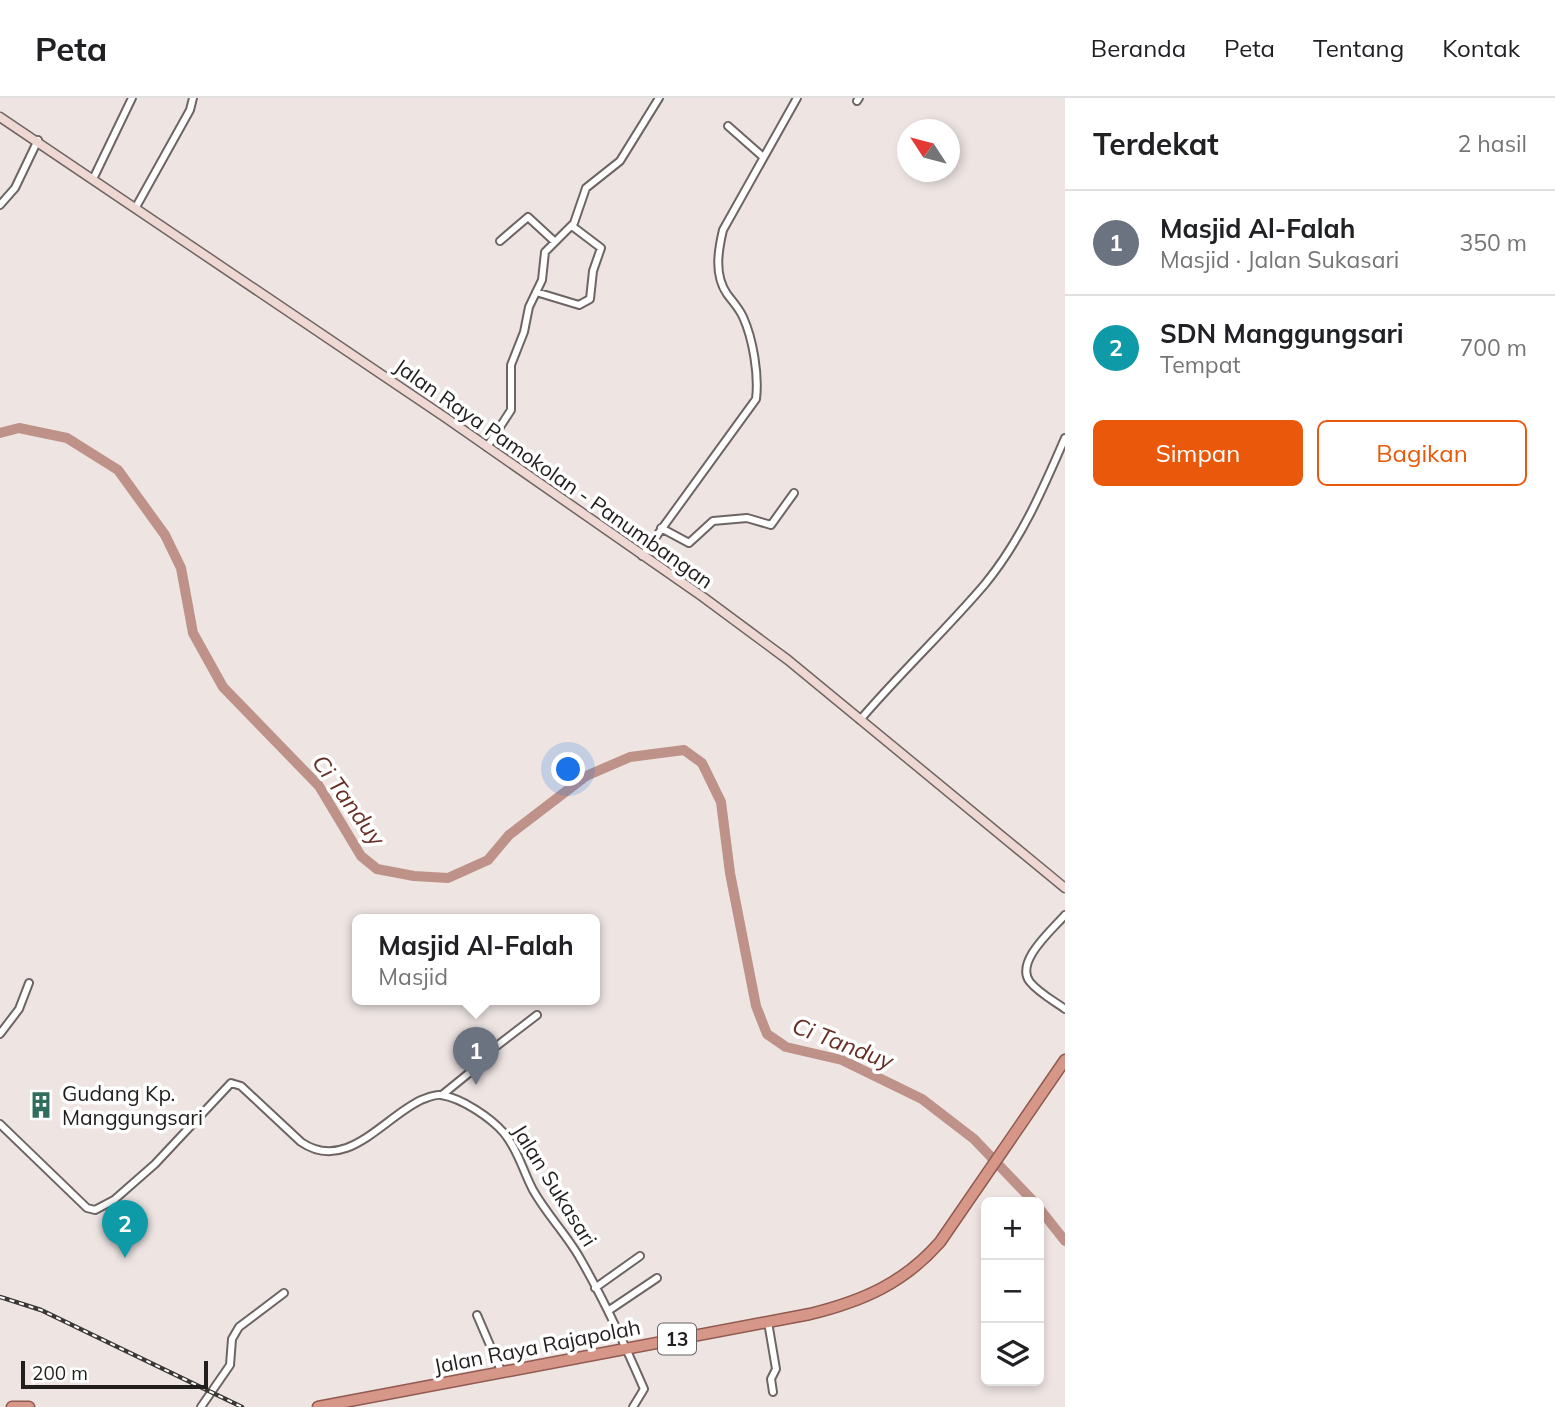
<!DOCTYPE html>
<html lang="id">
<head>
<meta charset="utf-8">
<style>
  body { margin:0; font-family:Mulish,sans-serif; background:#f6f6f6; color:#202124 }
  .controls { position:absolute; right:21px; bottom:21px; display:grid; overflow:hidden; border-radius:10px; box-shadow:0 4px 10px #0003 }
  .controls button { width:63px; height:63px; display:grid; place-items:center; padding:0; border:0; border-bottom:2px solid #e0e0e0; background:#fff; color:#202124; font:35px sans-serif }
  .compass { position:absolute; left:897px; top:21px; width:63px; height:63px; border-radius:50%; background:#fff; box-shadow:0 4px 10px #0003; rotate:306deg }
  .scale { position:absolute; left:21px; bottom:18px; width:187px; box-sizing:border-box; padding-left:7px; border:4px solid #211e1d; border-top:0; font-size:19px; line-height:24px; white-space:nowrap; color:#211e1d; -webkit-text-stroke:5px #fff; paint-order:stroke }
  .you { position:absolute; left:569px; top:672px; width:24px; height:24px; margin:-18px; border:5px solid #fff; border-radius:50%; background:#1a73e8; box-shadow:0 0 0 10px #1a73e833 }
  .badge { display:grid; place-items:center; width:46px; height:46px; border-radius:50%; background:#ea580c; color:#fff; font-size:23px; font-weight:700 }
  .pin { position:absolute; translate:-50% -58px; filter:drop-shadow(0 2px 4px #0008) }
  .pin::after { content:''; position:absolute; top:37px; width:24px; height:21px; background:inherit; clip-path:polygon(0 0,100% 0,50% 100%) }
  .popup { position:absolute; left:352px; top:816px; width:248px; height:91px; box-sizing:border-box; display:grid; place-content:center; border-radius:10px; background:#fff; filter:drop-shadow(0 2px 5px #0005); font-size:23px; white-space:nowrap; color:#757577 }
  .popup b { font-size:26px; color:#202124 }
  .popup::after { content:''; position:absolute; left:50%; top:100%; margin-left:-14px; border:14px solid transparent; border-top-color:#fff }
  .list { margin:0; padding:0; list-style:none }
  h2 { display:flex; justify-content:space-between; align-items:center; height:91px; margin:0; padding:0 28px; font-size:30px }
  h2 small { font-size:23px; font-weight:400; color:#757577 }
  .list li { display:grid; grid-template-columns:46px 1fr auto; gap:21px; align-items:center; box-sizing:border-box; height:105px; padding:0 28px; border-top:2px solid #e0e0e0 }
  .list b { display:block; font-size:26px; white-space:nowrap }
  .list p { margin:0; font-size:23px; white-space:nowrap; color:#757577 }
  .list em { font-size:23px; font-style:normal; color:#757577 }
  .actions { display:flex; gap:14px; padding:21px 28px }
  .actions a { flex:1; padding:16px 0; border:2px solid #ea580c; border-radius:10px; text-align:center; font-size:24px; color:#ea580c }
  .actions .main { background:#ea580c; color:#fff }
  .icon { flex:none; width:38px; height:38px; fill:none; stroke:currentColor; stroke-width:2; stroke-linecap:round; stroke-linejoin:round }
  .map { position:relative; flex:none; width:1065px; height:1309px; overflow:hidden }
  header { display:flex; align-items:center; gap:42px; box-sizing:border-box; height:98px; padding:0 35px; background:#fff; border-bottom:2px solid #e0e0e0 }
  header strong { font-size:33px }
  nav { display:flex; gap:38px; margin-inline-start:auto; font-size:24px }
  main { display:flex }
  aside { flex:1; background:#fff }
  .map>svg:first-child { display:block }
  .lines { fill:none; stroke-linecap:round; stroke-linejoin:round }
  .river { stroke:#be9288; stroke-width:10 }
  .minor-casing { stroke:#6d6563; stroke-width:10 }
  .secondary-casing { stroke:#6d6563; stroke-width:11 }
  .trunk-casing { stroke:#905a50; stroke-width:13 }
  .minor { stroke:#fff; stroke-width:6 }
  .secondary { stroke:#efd7d3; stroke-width:8 }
  .trunk { stroke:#d69688; stroke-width:10 }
  .rail-casing { stroke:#3a3735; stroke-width:4.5 }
  .rail { stroke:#fff; stroke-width:2; stroke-dasharray:5; stroke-linecap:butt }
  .labels { text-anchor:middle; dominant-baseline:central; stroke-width:7; stroke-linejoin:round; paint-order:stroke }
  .shield { fill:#fff; stroke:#646261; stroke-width:2 }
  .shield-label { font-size:19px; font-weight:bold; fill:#211e1d }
  .street-label { font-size:21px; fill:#211e1d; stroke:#fff }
  .poi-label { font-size:21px; fill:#211e1d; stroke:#fff; text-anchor:start }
  .water-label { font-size:23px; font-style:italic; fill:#672e23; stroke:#fff }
</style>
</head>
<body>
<header>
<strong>Peta</strong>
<nav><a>Beranda</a><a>Peta</a><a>Tentang</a><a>Kontak</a></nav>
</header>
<main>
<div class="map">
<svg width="1065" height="1309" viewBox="0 0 1065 1309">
  <rect width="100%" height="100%" fill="#eee5e3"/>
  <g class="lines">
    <!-- river -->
    <path class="river" d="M0,335l19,-5 48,10 51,32 47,65 16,33 12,65 30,54 96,99 42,70 16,13 37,7 34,2 40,-18 21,-25 77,-59 44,-19 54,-7 18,13 19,39 9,71 26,133 11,28 19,13 56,13 80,39 52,40 60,63
      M1039,1110l26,33"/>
    <defs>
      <path id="minor" d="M857,3l2,-3
        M728,28l34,30
        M93,81l39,-81
        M0,107l15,-17 23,-48
        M136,109l54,-97 3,-12
        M500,143l28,-24 26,24
        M536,194l43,13 11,-6 3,-28 8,-23 -29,-22
        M487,349l24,-37v-45l13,-33 5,-25 13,-27 3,-28 29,-29 12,-35 34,-27 39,-63
        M661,430l28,15 24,-22 34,-3 24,7 23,-32
        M642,458l114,-157c3,-24 -3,-60 -13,-82 -4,-9 -10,-15 -16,-23 -13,-19 -9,-43 -4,-64l74,-132
        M860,622c40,-47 85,-89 125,-136 36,-44 58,-95 80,-146
        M1065,817c-12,14 -51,47 -35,67 9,11 24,19 35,27
        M0,936l19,-25 10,-26
        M442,997l32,-26 9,-4 -2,-7 56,-43
        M0,1026l87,84 8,2 19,-10 41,-36 76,-81 10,3 60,56c45,31 82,-24 120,-42 6,-2 13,-6 20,-5 21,3 50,23 63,38 14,17 19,38 29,57 14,25 35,46 48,70 24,42 44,85 63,129l-11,18
        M595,1190l45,-32
        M608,1213l49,-33
        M477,1217l25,58
        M768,1224l8,47 -5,10 2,13
        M201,1309l29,-42 2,-26 7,-12 45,-34"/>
      <path id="secondary" d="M0,19l446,301 257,179 85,63 277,228"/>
      <path id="trunk" d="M12,1309h17
        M318,1309l492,-93c53,-13 94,-31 130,-72l125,-182"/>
    </defs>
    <!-- minor casing -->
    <use href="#minor" class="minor-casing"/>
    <!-- secondary casing -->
    <use href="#secondary" class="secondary-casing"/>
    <!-- trunk casing -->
    <use href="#trunk" class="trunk-casing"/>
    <!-- minor -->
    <use href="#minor" class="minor"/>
    <!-- secondary -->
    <use href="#secondary" class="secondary"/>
    <!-- trunk -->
    <use href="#trunk" class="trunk"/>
    <defs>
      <path id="rail" d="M0,1199l41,13 201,97"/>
    </defs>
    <!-- rail casing -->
    <use href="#rail" class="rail-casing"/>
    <!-- rail -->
    <use href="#rail" class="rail"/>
  </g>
  <!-- icons -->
  <defs>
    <symbol id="building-bare" viewBox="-9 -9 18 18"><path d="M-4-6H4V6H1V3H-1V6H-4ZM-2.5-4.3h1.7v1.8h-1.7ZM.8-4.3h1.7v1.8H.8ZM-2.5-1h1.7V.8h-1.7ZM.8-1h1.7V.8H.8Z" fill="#2f6e5c" stroke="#fff" stroke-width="2.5" paint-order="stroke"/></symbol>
  </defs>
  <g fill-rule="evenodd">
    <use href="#building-bare" x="22" y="988" width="38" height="38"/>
  </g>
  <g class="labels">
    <!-- shield labels -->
    <rect class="shield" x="658" y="1225.5" width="38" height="31" rx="5"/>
    <g class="shield-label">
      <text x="677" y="1241">13</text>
    </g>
    <!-- street labels -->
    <g class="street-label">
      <text transform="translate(554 375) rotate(35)">Jalan Raya Pamokolan - Panumbangan</text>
      <text transform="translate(555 1087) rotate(58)">Jalan Sukasari</text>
      <text transform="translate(537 1248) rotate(-11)">Jalan Raya Rajapolah</text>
    </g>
    <!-- poi labels -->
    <g class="poi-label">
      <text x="62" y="995">Gudang Kp.<tspan x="62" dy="24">Manggungsari</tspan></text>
    </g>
    <!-- water labels -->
    <g class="water-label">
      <text transform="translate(349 702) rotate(54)">Ci Tanduy</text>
      <text transform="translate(843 945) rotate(21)">Ci Tanduy</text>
    </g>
  </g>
</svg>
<div class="controls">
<button>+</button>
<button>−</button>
<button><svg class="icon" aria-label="layers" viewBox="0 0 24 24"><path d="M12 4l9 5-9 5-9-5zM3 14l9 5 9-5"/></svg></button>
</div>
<svg class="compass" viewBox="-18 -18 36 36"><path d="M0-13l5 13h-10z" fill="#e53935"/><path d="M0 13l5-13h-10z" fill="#757577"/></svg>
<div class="scale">200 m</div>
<div class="you"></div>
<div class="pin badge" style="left:476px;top:987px;background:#6b7280">1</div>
<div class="popup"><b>Masjid Al-Falah</b>Masjid</div>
<div class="pin badge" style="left:125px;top:1160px;background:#0f9aa8">2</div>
</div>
<aside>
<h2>Terdekat<small>2 hasil</small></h2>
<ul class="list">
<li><span class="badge" style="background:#6b7280">1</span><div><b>Masjid Al-Falah</b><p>Masjid · Jalan Sukasari</p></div><em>350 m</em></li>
<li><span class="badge" style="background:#0f9aa8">2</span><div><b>SDN Manggungsari</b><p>Tempat</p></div><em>700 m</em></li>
</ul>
<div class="actions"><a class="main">Simpan</a><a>Bagikan</a></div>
</aside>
</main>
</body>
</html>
